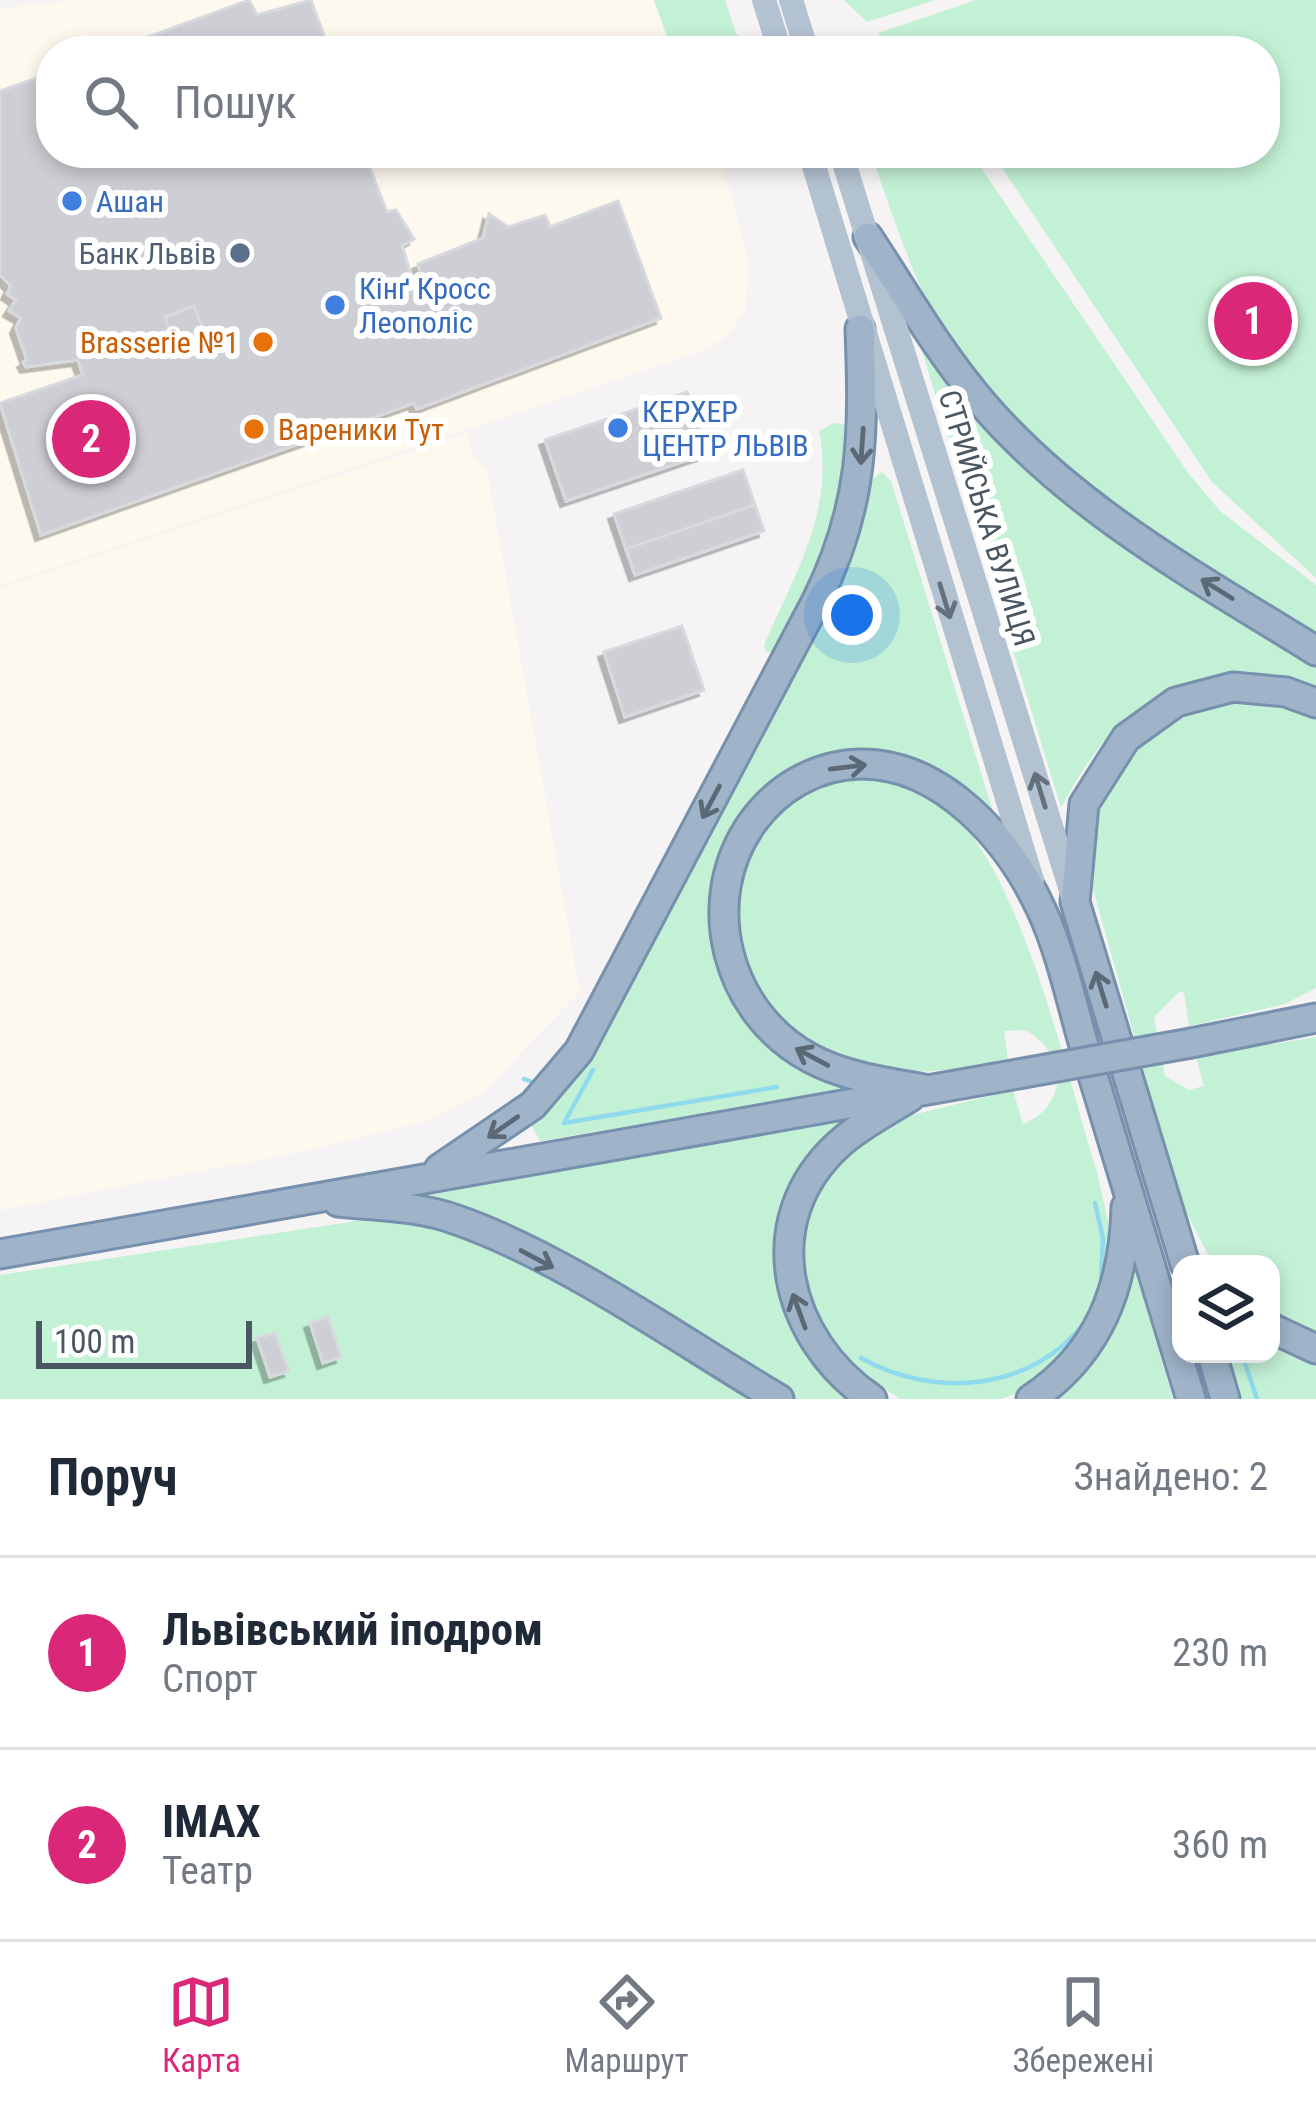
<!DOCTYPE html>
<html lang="uk">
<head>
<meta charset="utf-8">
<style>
  body { margin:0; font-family:"Roboto Condensed",sans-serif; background:#f6f6f7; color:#1f2937 }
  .controls { position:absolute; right:36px; bottom:36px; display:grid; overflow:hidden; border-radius:24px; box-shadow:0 6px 18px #0003 }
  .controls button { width:108px; height:108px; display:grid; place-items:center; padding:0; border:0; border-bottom:3px solid #e0e1e3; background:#fff; color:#1f2937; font:60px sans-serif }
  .scale { position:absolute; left:36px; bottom:30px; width:216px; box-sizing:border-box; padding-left:12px; border:6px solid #4a5661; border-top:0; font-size:33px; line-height:42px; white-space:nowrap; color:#4a5661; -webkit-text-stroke:9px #fff; paint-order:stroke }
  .you { position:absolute; left:852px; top:615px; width:42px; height:42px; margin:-30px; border:9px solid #fff; border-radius:50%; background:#1a73e8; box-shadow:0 0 0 18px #1a73e833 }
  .badge { display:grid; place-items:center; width:78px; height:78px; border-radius:50%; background:#db2777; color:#fff; font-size:39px; font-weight:700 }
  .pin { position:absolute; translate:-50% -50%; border:6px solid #fff; box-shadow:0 3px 12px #0006 }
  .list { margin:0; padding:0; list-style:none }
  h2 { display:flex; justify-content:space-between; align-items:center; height:156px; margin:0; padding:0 48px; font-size:51px }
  h2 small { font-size:39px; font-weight:400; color:#747a83 }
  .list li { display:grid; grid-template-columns:78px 1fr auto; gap:36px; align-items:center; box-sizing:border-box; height:192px; padding:0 48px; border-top:3px solid #e0e1e3 }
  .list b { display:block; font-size:45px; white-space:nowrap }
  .list p { margin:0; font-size:39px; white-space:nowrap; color:#747a83 }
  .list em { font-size:39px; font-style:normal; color:#747a83 }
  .icon { flex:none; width:66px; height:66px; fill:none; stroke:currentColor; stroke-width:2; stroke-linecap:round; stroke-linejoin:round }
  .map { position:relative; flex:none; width:1316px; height:1399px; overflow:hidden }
  .search { position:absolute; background:#fff; box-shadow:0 6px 18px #0003; left:36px; right:36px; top:36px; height:132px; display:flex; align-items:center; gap:30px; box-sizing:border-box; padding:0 42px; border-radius:48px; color:#747a83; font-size:45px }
  .sheet { height:540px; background:#fff }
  nav { display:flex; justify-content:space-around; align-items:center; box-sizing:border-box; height:168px; border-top:3px solid #e0e1e3; background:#fff; font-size:33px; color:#747a83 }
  nav a { display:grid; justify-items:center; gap:6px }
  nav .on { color:#db2777 }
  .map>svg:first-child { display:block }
  .commercial { fill:#fdf9ef }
  .green { fill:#c3f1d5 }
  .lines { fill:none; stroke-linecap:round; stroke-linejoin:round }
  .stream { stroke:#90daee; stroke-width:4.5 }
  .building { fill:#cdcfd5; stroke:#d7d9de; stroke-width:3; filter:url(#shadow) }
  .trunk-casing { stroke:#7690ad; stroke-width:33 }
  .primary { stroke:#b3c2d1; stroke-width:24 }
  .trunk { stroke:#9fb4c9; stroke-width:27 }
  .trunk-bridge-casing { stroke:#7690ad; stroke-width:33; stroke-linecap:butt }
  .trunk-bridge { stroke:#9fb4c9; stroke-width:27 }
  .oneway { stroke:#5b6976 }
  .oneway2 { stroke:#64717d }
  .shop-dot { fill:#3f7fe0; stroke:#fff; stroke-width:4.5 }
  .service-dot { fill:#5c6f8a; stroke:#fff; stroke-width:4.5 }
  .food-dot { fill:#e8710a; stroke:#fff; stroke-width:4.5 }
  .labels { text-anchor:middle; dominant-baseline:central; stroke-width:12; stroke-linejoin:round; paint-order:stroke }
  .shop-label { font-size:30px; fill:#366cbe; stroke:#fff; text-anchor:start }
  .service-label { font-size:30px; fill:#4e5e75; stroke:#fff; text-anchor:end }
  .food-label { font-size:30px; fill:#c56008; stroke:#fff; text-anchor:end }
  .street-label { font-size:30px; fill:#4a5661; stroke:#fff }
</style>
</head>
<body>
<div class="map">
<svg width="1316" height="1399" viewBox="0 0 1316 1399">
  <defs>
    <filter id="shadow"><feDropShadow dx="-5.5" dy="5.5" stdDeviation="0" flood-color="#0004"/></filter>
  </defs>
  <rect width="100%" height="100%" fill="#f5f3f3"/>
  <!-- commercial -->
  <path class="commercial" d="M71,0h608l13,51h-641v102h669l29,111 -4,47 -19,26 -27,15 -699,234v-577z
    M467,433l5,21 15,16 93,522 -97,100 -57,29 -121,30 -305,59v-622z"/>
  <!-- green -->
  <path class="green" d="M654,0h71l11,33 15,18h-79z
    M844,0h91l-68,22z
    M976,0h340v578l-104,-96 -220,-329h273v-102h-369l-18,-18z
    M871,153h100l218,321 31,37 96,74v48c-125,-78 -284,-157 -364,-286 -37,-60 -58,-127 -81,-194z
    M922,351l77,94 54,48 263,170v23c-119,-37 -201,15 -255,122z
    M834,423l20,3 -6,67 -66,158 -16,1 -2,-7c31,-71 71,-135 55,-214z
    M882,472l9,9 104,337c-63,-50 -116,-91 -198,-50 -17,8 -41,23 -48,41 -7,19 -9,43 -13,63 -5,25 -21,65 -17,90 12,69 76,103 134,127l-313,52 -9,-17 42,-47 271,-516 29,-83z
    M1227,700l52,2 37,12v274l-31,16 -96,22 -5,-34h-5l-25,25 11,59 24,14 15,-4 -8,-29 120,-20v304l-45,-22v-55h-58l-33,-64 -90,-322 -1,-23 10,-61 33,-47 42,-32z
    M840,776c30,2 62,1 89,17 90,55 136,280 168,379l11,49 -1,62 -35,68 -52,41 -19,7h-101l-63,-42 -39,-79 5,-69 37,-55 52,-34 121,-30 10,34c46,-19 45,-71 2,-94l-21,1 4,29c-66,13 -126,21 -189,-8 -75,-34 -109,-141 -66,-212 21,-33 53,-48 87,-64z
    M872,1112l-39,26 -52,108 81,153h-73l-285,-167 -109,-35z
    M383,1217l66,9 44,18 262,155h-755v-124z
    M1131,1257l42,142h-129z
    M1271,1338l45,19v42h-81l-13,-45h49z"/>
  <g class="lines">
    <!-- stream -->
    <path class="stream" d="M593,1070l-29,53 213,-36
      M524,1079l8,3
      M1095,1203l8,35 -2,45
      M1271,1309l18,13
      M1242,1354l15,45
      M861,1358c73,41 171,34 225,-37"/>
  </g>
  <!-- building -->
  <path class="building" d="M249,0l8,15 54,-15 17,46 14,-4 2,9h-234z
    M51,73v80h313l23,59 9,-2 18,29 -12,7 10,32 9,-3 -3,-11 65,-26 6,-24 19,13 37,-12 5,12 68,-26 43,117 -244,91 -3,-6 -373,132 -41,-132 83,-28 -5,-15 -52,7 -3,-5 4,-2 -11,-32 5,-10 -12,-7 7,-11 -9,-6 4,-8 -11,-11v-184z
    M194,306l9,23 -30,12 -8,-24z
    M687,392l21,61 -142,48 -21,-61z
    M743,470l12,35 -129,44 -12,-35z
    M755,505l9,26 -129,44 -9,-26z
    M682,626l22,64 -79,27 -21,-65z
    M328,1317l13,40 -18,6 -13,-40z
    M275,1333l14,38 -19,6 -13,-39z"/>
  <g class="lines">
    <defs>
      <path id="trunk" d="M868,237c37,56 71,116 115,167 91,106 216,174 333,247
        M1191,1043l125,-25
        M924,1089c-38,-7 -79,-12 -114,-31 -84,-45 -113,-157 -58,-235 25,-35 64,-58 108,-59 83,-1 150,77 182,147 21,46 31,100 46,148 34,113 69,226 103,340
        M439,1169l94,-64 46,-54 237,-449c48,-96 48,-168 44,-273
        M338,1202c40,4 81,4 119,18 106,37 224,121 322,179
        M0,1254l1018,-180
        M1185,1264l-110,-362 9,-98 42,-66 50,-36 57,-15 53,5 30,11
        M1271,1328l45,21
        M1212,1354l13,45
        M872,1399c-87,-59 -118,-178 -33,-255 21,-19 47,-32 71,-47
        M1031,1399c68,-45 93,-112 95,-192"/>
    </defs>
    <!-- trunk casing -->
    <use href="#trunk" class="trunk-casing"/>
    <!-- primary -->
    <path class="primary" d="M764,0l16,51
      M791,0l16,51
      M810,153l222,727
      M841,153l233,747"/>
    <!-- trunk -->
    <use href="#trunk" class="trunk"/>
    <defs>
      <path id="trunk-bridge" d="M1018,1074l173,-31"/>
    </defs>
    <!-- trunk-bridge casing -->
    <use href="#trunk-bridge" class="trunk-bridge-casing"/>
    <!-- trunk-bridge -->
    <use href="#trunk-bridge" class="trunk-bridge"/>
  </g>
  <!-- one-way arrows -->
  <defs><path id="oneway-shaft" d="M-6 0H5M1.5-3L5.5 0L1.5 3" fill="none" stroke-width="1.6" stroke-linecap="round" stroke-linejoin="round" transform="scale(3)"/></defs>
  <g class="oneway">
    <use href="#oneway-shaft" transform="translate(862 446) rotate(94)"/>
    <use href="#oneway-shaft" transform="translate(1217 589) rotate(-148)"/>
    <use href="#oneway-shaft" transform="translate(848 767) rotate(-7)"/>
    <use href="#oneway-shaft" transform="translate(711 802) rotate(118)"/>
    <use href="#oneway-shaft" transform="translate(1101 989) rotate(-107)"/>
    <use href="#oneway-shaft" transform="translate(812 1057) rotate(-152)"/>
    <use href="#oneway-shaft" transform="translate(503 1127) rotate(145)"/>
    <use href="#oneway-shaft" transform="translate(537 1259) rotate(28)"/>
    <use href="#oneway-shaft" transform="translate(799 1311) rotate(-110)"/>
  </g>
  <g class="oneway2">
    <use href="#oneway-shaft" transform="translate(945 601) rotate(73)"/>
    <use href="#oneway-shaft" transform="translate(1040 790) rotate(-107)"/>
  </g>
  <!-- markers -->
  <g class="shop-dot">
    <circle cx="72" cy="201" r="12"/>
    <circle cx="335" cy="305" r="12"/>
    <circle cx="618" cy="428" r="12"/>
  </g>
  <circle class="service-dot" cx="240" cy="253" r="12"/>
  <g class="food-dot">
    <circle cx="263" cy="342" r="12"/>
    <circle cx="254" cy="429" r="12"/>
  </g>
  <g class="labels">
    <!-- shop labels -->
    <g class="shop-label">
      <text x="96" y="201">Ашан</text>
      <text x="359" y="288">Кінґ Кросс<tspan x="359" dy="34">Леополіс</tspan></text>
      <text x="642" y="411">КЕРХЕР<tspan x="642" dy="34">ЦЕНТР ЛЬВІВ</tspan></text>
    </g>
    <!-- service labels -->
    <g class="service-label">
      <text x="216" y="253">Банк Львів</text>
    </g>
    <!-- food labels -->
    <g class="food-label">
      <text x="239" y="342">Brasserie №1</text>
      <text x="278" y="429" text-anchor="start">Вареники Тут</text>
    </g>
    <!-- street labels -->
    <g class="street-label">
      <text transform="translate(987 518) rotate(73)">СТРИЙСЬКА ВУЛИЦЯ</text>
    </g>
  </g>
</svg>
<div class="controls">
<button><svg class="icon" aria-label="layers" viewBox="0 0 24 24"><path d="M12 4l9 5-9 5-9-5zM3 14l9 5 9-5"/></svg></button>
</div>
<div class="scale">100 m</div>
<div class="you"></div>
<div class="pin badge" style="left:1253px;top:321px">1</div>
<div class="pin badge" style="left:91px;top:439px">2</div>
<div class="search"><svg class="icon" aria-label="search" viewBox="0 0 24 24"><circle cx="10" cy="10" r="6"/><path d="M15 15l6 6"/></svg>Пошук</div>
</div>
<section class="sheet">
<h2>Поруч<small>Знайдено: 2</small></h2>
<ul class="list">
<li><span class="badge">1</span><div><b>Львівський іподром</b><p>Спорт</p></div><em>230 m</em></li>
<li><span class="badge">2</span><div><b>IMAX</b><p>Театр</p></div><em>360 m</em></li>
</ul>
</section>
<nav>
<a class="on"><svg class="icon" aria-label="map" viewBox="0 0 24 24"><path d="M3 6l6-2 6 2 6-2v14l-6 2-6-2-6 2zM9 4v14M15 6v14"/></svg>Карта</a>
<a><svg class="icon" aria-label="directions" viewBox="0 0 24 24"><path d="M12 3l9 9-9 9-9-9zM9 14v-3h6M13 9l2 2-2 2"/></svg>Маршрут</a>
<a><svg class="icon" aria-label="saved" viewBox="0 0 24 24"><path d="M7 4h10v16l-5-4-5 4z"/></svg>Збережені</a>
</nav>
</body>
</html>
